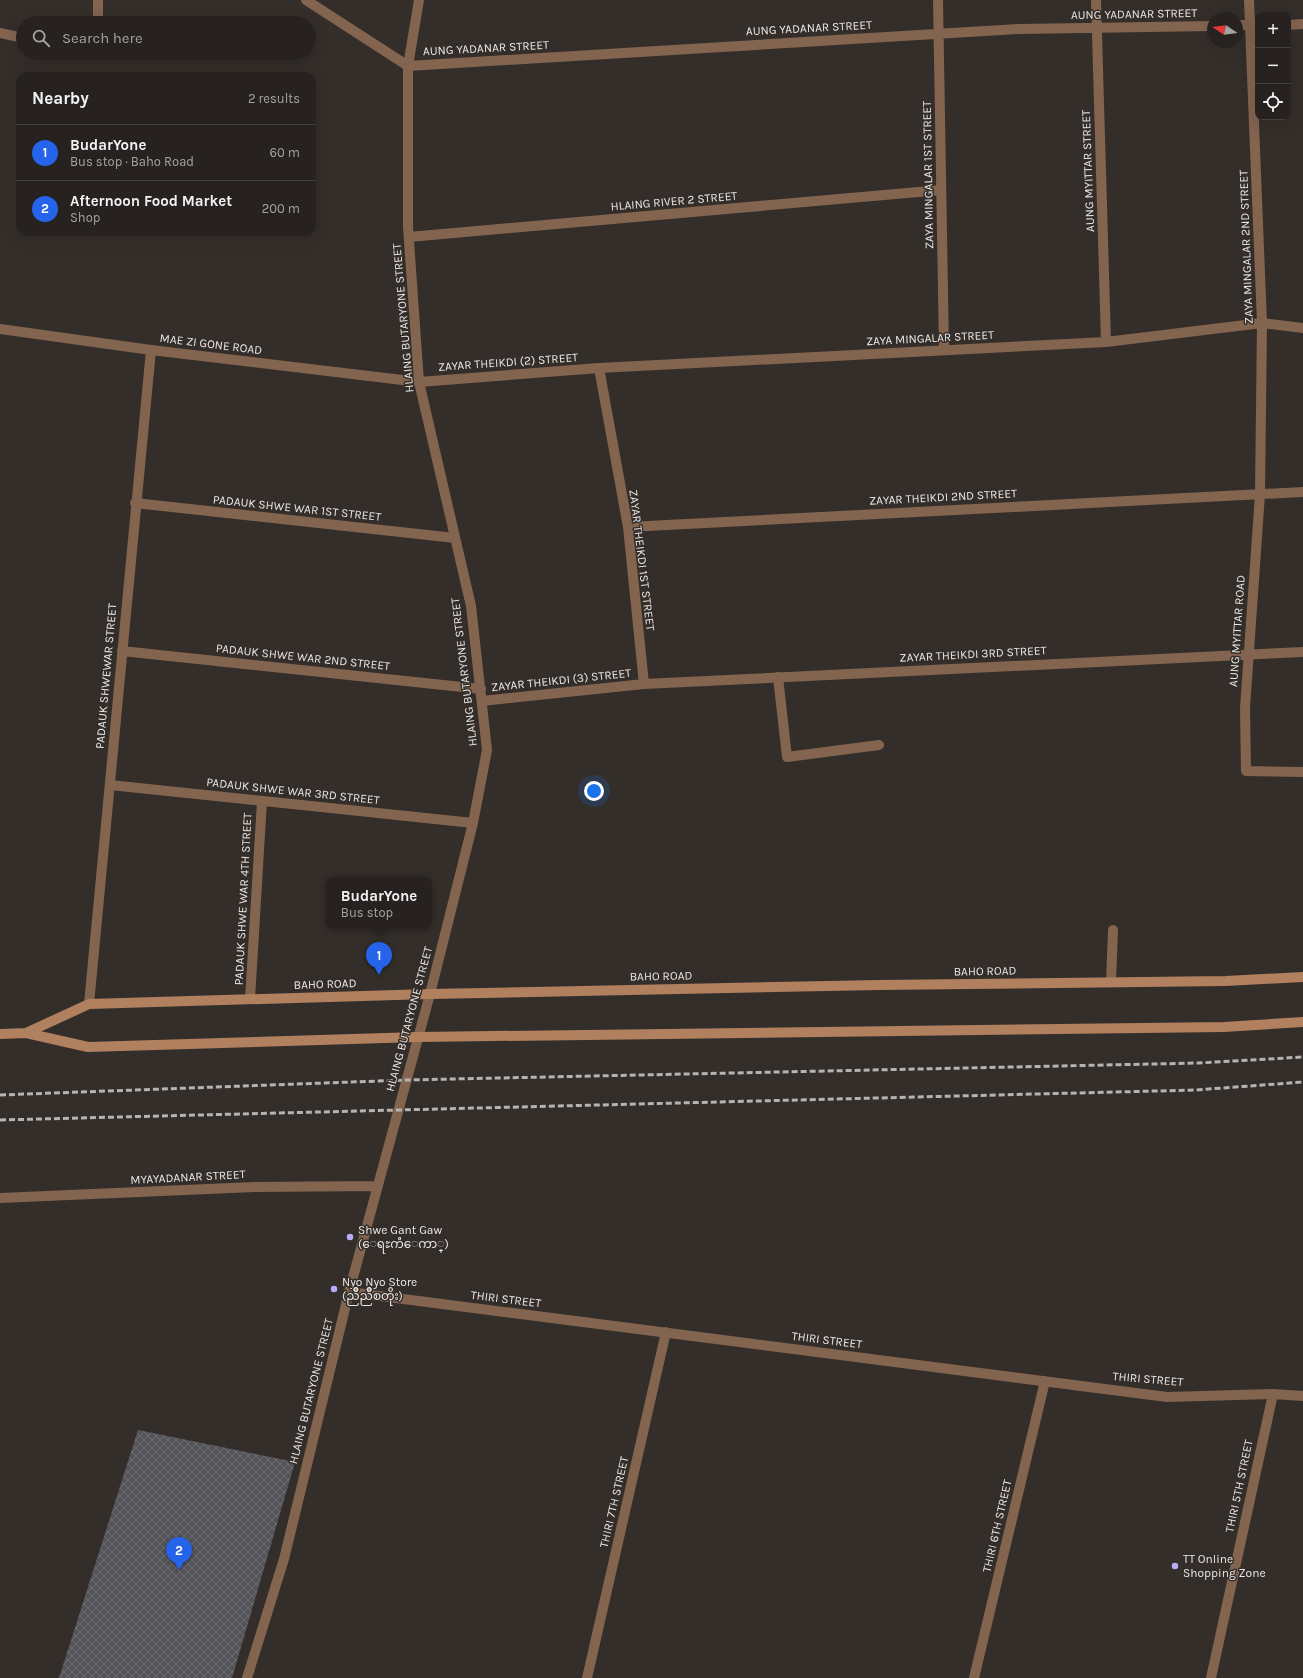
<!DOCTYPE html>
<html lang="en">
<head>
<meta charset="utf-8">
<style>
  body { margin:0; font-family:Karla,"Noto Sans Myanmar",sans-serif; background:#2f2a29; color:#f1f3f6 }
  .controls { position:absolute; right:12px; top:12px; display:grid; overflow:hidden; border-radius:8px; box-shadow:0 4px 16px #0002 }
  .controls button { width:36px; height:36px; display:grid; place-items:center; padding:0; border:0; border-bottom:1px solid #433f3e; background:#272220; color:#f1f3f6; font:20px sans-serif }
  .compass { position:absolute; left:1207px; top:12px; width:36px; height:36px; border-radius:50%; background:#272220; box-shadow:0 4px 16px #0002; rotate:283deg }
  .you { position:absolute; left:594px; top:791px; width:14px; height:14px; margin:-10px; border:3px solid #fff; border-radius:50%; background:#1a73e8; box-shadow:0 0 0 6px #1a73e833 }
  .badge { display:grid; place-items:center; width:26px; height:26px; border-radius:50%; background:#2563eb; color:#fff; font-size:13px; font-weight:700 }
  .pin { position:absolute; translate:-50% -33px; filter:drop-shadow(0 1px 2px #0008) }
  .pin::after { content:''; position:absolute; top:21px; width:14px; height:12px; background:inherit; clip-path:polygon(0 0,100% 0,50% 100%) }
  .popup { position:absolute; left:326px; top:877px; width:106px; height:52px; box-sizing:border-box; display:grid; place-content:center; border-radius:8px; background:#272220; filter:drop-shadow(0 1px 3px #0005); font-size:13px; white-space:nowrap; color:#a4a4a5 }
  .popup b { font-size:15px; color:#f1f3f6 }
  .popup::after { content:''; position:absolute; left:50%; top:100%; margin-left:-8px; border:8px solid transparent; border-top-color:#272220 }
  .list { margin:0; padding:0; list-style:none }
  h2 { display:flex; justify-content:space-between; align-items:center; height:52px; margin:0; padding:0 16px; font-size:17px }
  h2 small { font-size:13px; font-weight:400; color:#a4a4a5 }
  .list li { display:grid; grid-template-columns:26px 1fr auto; gap:12px; align-items:center; box-sizing:border-box; height:56px; padding:0 16px; border-top:1px solid #433f3e }
  .list b { display:block; font-size:15px; white-space:nowrap }
  .list p { margin:0; font-size:13px; white-space:nowrap; color:#a4a4a5 }
  .list em { font-size:13px; font-style:normal; color:#a4a4a5 }
  .icon { flex:none; width:22px; height:22px; fill:none; stroke:currentColor; stroke-width:2; stroke-linecap:round; stroke-linejoin:round }
  .map { position:relative; flex:none; width:1303px; height:1678px; overflow:hidden }
  .search { position:absolute; background:#272220; box-shadow:0 4px 16px #0002; left:16px; top:16px; width:300px; height:44px; display:flex; align-items:center; gap:10px; box-sizing:border-box; padding:0 14px; border-radius:22px; color:#a4a4a5; font-size:15px }
  .panel { position:absolute; background:#272220; box-shadow:0 4px 16px #0002; left:16px; top:72px; width:300px; height:164px; border-radius:12px }
  .map>svg:first-child { display:block }
  .building { fill:url(#building-cross-hatch) }
  .lines { fill:none; stroke-linecap:round; stroke-linejoin:round }
  .lane { stroke:#82644f; stroke-width:10 }
  .street { stroke:#82644f; stroke-width:10 }
  .secondary { stroke:#b1805f; stroke-width:10 }
  .rail { stroke:#b7b3b0; stroke-width:3; stroke-dasharray:6 3; stroke-linecap:butt }
  .poi-dot { fill:#b9abf7; stroke:#342e2a; stroke-width:1.5 }
  .labels { text-anchor:middle; dominant-baseline:central; stroke-width:3; stroke-linejoin:round; paint-order:stroke }
  .street-label { font-size:12px; fill:#ebe7e4; stroke:#342e2a }
  .poi-label { font-size:12px; fill:#ebe7e4; stroke:#342e2a; text-anchor:start }
</style>
</head>
<body>
<div class="map">
<svg width="1303" height="1678" viewBox="0 0 1303 1678">
  <defs>
    <pattern id="building-cross-hatch" width="8" height="8" patternUnits="userSpaceOnUse"><rect width="8" height="8" fill="#55545b"/><path d="M0 0l8 8M0 8l8-8" fill="none" stroke="#6e6d72"/></pattern>
  </defs>
  <rect width="100%" height="100%" fill="#342e2a"/>
  <!-- building -->
  <path class="building" d="M138,1430l157,32 -63,216h-173z"/>
  <g class="lines">
    <!-- lane -->
    <path class="lane" d="M306,0l102,66
      M98,23v-23
      M0,33l23,5
      M778,677l9,80 92,-12
      M1111,982l2,-52"/>
    <!-- street -->
    <path class="street" d="M938,0l6,350
      M1096,0l10,342
      M1249,0l13,323 -2,171 -15,214 1,63 57,1
      M1237,25h21
      M1288,25l15,-1
      M408,66l611,-37 194,-3
      M409,237l532,-47
      M0,329l151,21 268,32 180,-14 507,-26 156,-19 41,5
      M599,368l29,159 16,157
      M135,503l320,35
      M628,527l675,-35
      M122,651l359,38
      M482,701l162,-17 659,-32
      M110,785l363,38
      M250,999l12,-198
      M89,1004l62,-654
      M0,1198l254,-11 124,-1
      M349,1292l818,105 106,-3 30,2
      M247,1678l37,-119 65,-267 81,-298 43,-171 14,-73 -16,-144 -52,-224 -11,-155v-161l11,-66
      M587,1678l79,-346
      M974,1678l71,-297
      M1211,1678l62,-284"/>
    <!-- secondary -->
    <path class="secondary" d="M26,1033l62,14 330,-10 806,-10 79,-5
      M0,1034l26,-1 63,-29 341,-10 449,-9 347,-4 77,-4"/>
    <!-- rail -->
    <path class="rail" d="M0,1095l406,-15 793,-17 104,-6
      M0,1120l1196,-30 107,-8"/>
  </g>
  <!-- markers -->
  <g class="poi-dot">
    <circle cx="350" cy="1237" r="4"/>
    <circle cx="334" cy="1289" r="4"/>
    <circle cx="1175" cy="1566" r="4"/>
  </g>
  <g class="labels">
    <!-- street labels -->
    <g class="street-label">
      <text transform="translate(1134 14) rotate(-1)">AUNG YADANAR STREET</text>
      <text transform="translate(809 28) rotate(-3)">AUNG YADANAR STREET</text>
      <text transform="translate(486 48) rotate(-3)">AUNG YADANAR STREET</text>
      <text transform="translate(1088 171) rotate(-92)">AUNG MYITTAR STREET</text>
      <text transform="translate(928 175) rotate(-91)">ZAYA MINGALAR 1ST STREET</text>
      <text transform="translate(674 201) rotate(-5)">HLAING RIVER 2 STREET</text>
      <text transform="translate(1246 247) rotate(-92)">ZAYA MINGALAR 2ND STREET</text>
      <text transform="translate(403 318) rotate(-95)">HLAING BUTARYONE STREET</text>
      <text transform="translate(930 338) rotate(-3)">ZAYA MINGALAR STREET</text>
      <text transform="translate(211 344) rotate(7)">MAE ZI GONE ROAD</text>
      <text transform="translate(508 362) rotate(-4)">ZAYAR THEIKDI (2) STREET</text>
      <text transform="translate(943 497) rotate(-3)">ZAYAR THEIKDI 2ND STREET</text>
      <text transform="translate(297 508) rotate(6)">PADAUK SHWE WAR 1ST STREET</text>
      <text transform="translate(642 560) rotate(83)">ZAYAR THEIKDI 1ST STREET</text>
      <text transform="translate(1237 631) rotate(-86)">AUNG MYITTAR ROAD</text>
      <text transform="translate(973 654) rotate(-3)">ZAYAR THEIKDI 3RD STREET</text>
      <text transform="translate(303 657) rotate(6)">PADAUK SHWE WAR 2ND STREET</text>
      <text transform="translate(464 672) rotate(-97)">HLAING BUTARYONE STREET</text>
      <text transform="translate(106 676) rotate(-85)">PADAUK SHWEWAR STREET</text>
      <text transform="translate(561 680) rotate(-6)">ZAYAR THEIKDI (3) STREET</text>
      <text transform="translate(293 791) rotate(6)">PADAUK SHWE WAR 3RD STREET</text>
      <text transform="translate(243 899) rotate(-87)">PADAUK SHWE WAR 4TH STREET</text>
      <text transform="translate(985 971) rotate(-1)">BAHO ROAD</text>
      <text transform="translate(661 976) rotate(-1)">BAHO ROAD</text>
      <text transform="translate(325 984) rotate(-2)">BAHO ROAD</text>
      <text transform="translate(409 1019) rotate(-75)">HLAING BUTARYONE STREET</text>
      <text transform="translate(188 1177) rotate(-3)">MYAYADANAR STREET</text>
      <text transform="translate(506 1299) rotate(7)">THIRI STREET</text>
      <text transform="translate(827 1340) rotate(7)">THIRI STREET</text>
      <text transform="translate(1148 1379) rotate(5)">THIRI STREET</text>
      <text transform="translate(311 1391) rotate(-76)">HLAING BUTARYONE STREET</text>
      <text transform="translate(1239 1486) rotate(-78)">THIRI 5TH STREET</text>
      <text transform="translate(614 1502) rotate(-77)">THIRI 7TH STREET</text>
      <text transform="translate(997 1526) rotate(-77)">THIRI 6TH STREET</text>
    </g>
    <!-- poi labels -->
    <g class="poi-label">
      <text x="358" y="1230">Shwe Gant Gaw<tspan x="358" dy="14">(ေရႊကံံေကာ္)</tspan></text>
      <text x="342" y="1282">Nyo Nyo Store<tspan x="342" dy="14">(ညိဳညိဳစတိုး)</tspan></text>
      <text x="1183" y="1559">TT Online<tspan x="1183" dy="14">Shopping Zone</tspan></text>
    </g>
  </g>
</svg>
<div class="controls">
<button>+</button>
<button>−</button>
<button><svg class="icon" aria-label="locate" viewBox="0 0 24 24"><circle cx="12" cy="12" r="6"/><path d="M12 2v4M12 18v4M2 12h4M18 12h4"/></svg></button>
</div>
<svg class="compass" viewBox="-18 -18 36 36"><path d="M0-13l5 13h-10z" fill="#e53935"/><path d="M0 13l5-13h-10z" fill="#a4a4a5"/></svg>
<div class="you"></div>
<div class="pin badge" style="left:379px;top:975px">1</div>
<div class="popup"><b>BudarYone</b>Bus stop</div>
<div class="pin badge" style="left:179px;top:1570px">2</div>
<div class="search"><svg class="icon" aria-label="search" viewBox="0 0 24 24"><circle cx="10" cy="10" r="6"/><path d="M15 15l6 6"/></svg>Search here</div>
<section class="panel">
<h2>Nearby<small>2 results</small></h2>
<ul class="list">
<li><span class="badge">1</span><div><b>BudarYone</b><p>Bus stop · Baho Road</p></div><em>60 m</em></li>
<li><span class="badge">2</span><div><b>Afternoon Food Market</b><p>Shop</p></div><em>200 m</em></li>
</ul>
</section>
</div>
</body>
</html>
